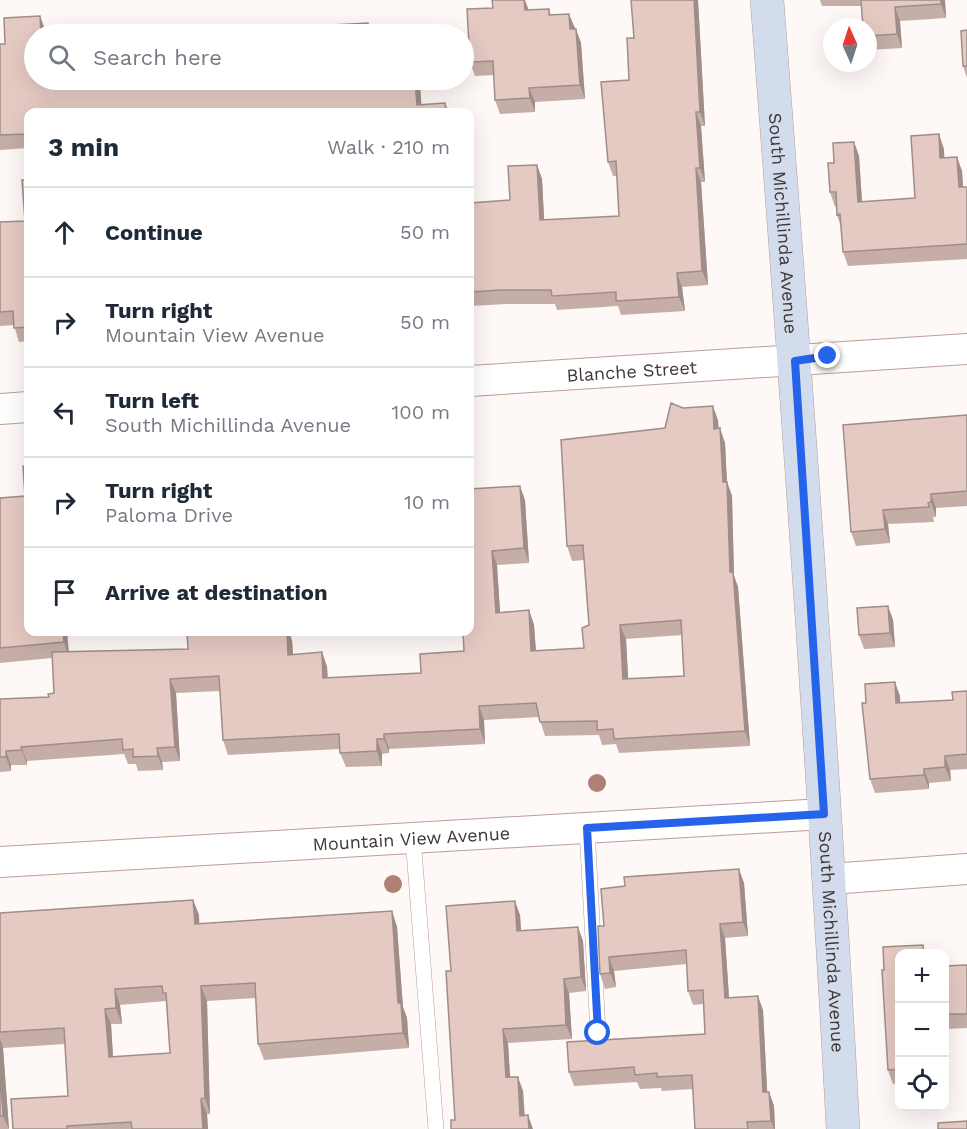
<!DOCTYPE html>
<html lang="en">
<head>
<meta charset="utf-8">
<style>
  body { margin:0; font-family:"Work Sans",sans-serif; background:#f2f2f3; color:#1f2937 }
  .controls { position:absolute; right:18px; bottom:18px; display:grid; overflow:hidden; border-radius:12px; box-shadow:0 6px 24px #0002 }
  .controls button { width:54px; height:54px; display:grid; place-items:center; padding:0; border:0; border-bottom:2px solid #e0e1e3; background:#fff; color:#1f2937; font:30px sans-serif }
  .compass { position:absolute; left:823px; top:18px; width:54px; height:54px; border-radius:50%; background:#fff; box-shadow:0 6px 24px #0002; rotate:357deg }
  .stop { position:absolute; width:18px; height:18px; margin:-14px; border:4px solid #2563eb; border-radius:50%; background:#fff }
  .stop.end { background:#2563eb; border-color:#fff; box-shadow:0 2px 6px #0008 }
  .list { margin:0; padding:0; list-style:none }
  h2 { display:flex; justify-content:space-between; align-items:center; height:78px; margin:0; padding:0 24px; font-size:26px }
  h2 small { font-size:20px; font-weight:400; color:#747a83 }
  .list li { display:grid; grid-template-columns:39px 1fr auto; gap:18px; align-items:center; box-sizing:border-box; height:90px; padding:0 24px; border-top:2px solid #e0e1e3 }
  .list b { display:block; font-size:22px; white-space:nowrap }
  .list p { margin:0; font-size:20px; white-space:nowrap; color:#747a83 }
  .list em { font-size:20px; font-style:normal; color:#747a83 }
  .icon { flex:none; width:33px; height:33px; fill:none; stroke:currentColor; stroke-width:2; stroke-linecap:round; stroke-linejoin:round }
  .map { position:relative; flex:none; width:967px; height:1129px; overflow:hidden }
  .search { position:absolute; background:#fff; box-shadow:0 6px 24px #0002; left:24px; top:24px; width:450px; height:66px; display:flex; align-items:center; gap:15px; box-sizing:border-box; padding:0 21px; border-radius:33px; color:#747a83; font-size:22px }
  .panel { position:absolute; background:#fff; box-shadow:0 6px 24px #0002; left:24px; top:108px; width:450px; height:528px; border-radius:12px }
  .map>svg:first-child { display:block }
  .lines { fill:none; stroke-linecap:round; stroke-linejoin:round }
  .lane-casing { stroke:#ba9f99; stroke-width:16 }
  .street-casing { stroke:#ba9f99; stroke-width:32 }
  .secondary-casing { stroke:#ba9f99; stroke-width:34 }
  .lane { stroke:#fff; stroke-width:15 }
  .street { stroke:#fff; stroke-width:30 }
  .secondary { stroke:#d2dced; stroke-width:33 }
  .tree { fill:#b18075 }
  .wall { fill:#c5aea8; fill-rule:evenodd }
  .shaded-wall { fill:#a08d88 }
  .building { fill:#e5cac3; stroke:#a08d88; stroke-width:1.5; fill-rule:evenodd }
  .route { stroke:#2563eb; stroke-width:8 }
  .labels { text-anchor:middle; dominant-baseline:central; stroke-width:6; stroke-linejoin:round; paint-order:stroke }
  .street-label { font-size:18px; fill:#413734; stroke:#fef8f7 }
</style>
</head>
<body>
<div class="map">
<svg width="967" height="1129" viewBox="0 0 967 1129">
  <rect width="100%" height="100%" fill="#fef8f7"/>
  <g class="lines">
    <defs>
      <path id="lane" d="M587,828l11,205
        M413,838l23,291"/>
      <g id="street">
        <path id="s1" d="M470,381l497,-32"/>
        <path d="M0,409l28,-2"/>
        <path id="s2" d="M0,862l824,-48"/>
        <path d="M830,879l137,-10"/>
      </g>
      <g id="secondary">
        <path id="s3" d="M767,0c29,376 56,752 76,1129"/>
      </g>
    </defs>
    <!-- lane casing -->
    <use href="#lane" class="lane-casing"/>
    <!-- street casing -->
    <use href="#street" class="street-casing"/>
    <!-- secondary casing -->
    <use href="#secondary" class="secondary-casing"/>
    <!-- lane -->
    <use href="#lane" class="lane"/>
    <!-- street -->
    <use href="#street" class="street"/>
    <!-- secondary -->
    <use href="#secondary" class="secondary"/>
  </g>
  <!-- trees -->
  <g class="tree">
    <circle cx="597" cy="783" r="9"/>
    <circle cx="393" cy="884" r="9"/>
  </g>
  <!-- wall -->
  <path class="wall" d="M698,0l7,126h-4l4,56h-4l7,103 -26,2 3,24 -64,4 -3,-9 -61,4 -2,-6h-48l-37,2v-103l40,-3 27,-35 5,14 2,41 75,-4 -2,-40h-4l-5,-14 21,-82 5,-42z
    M820,0h125l1,18 -46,3 2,27 -33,2 -1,-3v-20l-6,-21h-40z
    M549,9l2,6 24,13 6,15 4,56 -50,3v10l-35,2 -5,-14 -1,-25 -19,1 -5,-14 59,-52z
    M40,16l5,14 -11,50h384l2,4 1,21 24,-2 4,9h-421v36l-28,2v-106h5z
    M967,30v48l-4,-12z
    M854,142l5,14 3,46 53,-4 29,-49v9l18,13 1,16h4v72l-119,7 -5,-14 -2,-25 -4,-12 -1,-8h-1l-5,-15 4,-29z
    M28,180v161l-9,1 -5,-17 -14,1v-104l25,-1z
    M967,415v91l-31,2v9h-3l1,5 -46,2 2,19 -34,3 -5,-14z
    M718,420v8l7,15 2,39 5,14 2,80 4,11 12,159 -131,7 -3,-9 -14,1 -3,-10 -54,1 -6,-19 -55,3 1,24 -96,5v4l-7,1v12l-36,1 -6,-14v-4l-112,6 -5,-15 -3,-49 -44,2 4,68 -18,1 1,8 -25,1 -2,-7h-8l-4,-10 -97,7v4h-16v6l-11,1v-73l49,-2 5,-4 -2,-35 -52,5v-165l25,-2 42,136 2,20 119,-3 104,-9 1,15 29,-3 5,15 1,11 93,-5 43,-22 6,-162 55,11 4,63 -32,2 3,47 29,-2 5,15 2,26 48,-3 5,-23 -5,-65 -12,1 -5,-15 98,-118zM682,635l2,41 -56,3 -2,-40z
    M888,606l5,14 2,27 -31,2 -5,-14z
    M967,691v78l-17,1 1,11 -22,2v6l-54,4 -5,-14 -4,-76 34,-7v7l53,-3z
    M744,883l4,53 -23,2 4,60 34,12 4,82h2l5,14 1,23h-80l-2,-40 -31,2 -1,-3 -21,1 -3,-7 -63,4 -5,-14 136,-38 -2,-30 -10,1 -5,-14 -1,-27 -73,7 2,16 -11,2 -5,-15 4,-48z
    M193,900l6,15v9l193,-13 5,16 6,80 4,11 2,30 -145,12 -6,-16 -2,-46 -49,3 3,113h-3l1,15h-195l55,-33 -3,-52 -62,4 6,81h-9v-216zM166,1001l4,52 -57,4 -2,-33h11l-2,-19z
    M520,915l1,16 62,10 3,50 -17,2 3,46 -64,4 2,34 13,14 2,25 -70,4 -4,-149z
    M900,954v129l-7,1 -5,-14 -4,-100z
    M967,965v63l-22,1v-63z"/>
  <!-- shaded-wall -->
  <path class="shaded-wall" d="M524,0h1l4,11 -4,-1z
    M694,0h4l7,126 -5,-14z
    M941,0h4l1,18 -5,-14z
    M895,7l5,14 2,27 -5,-14z
    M569,14l6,14v15l-5,-14z
    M40,16l5,14v4h-4z
    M368,23l4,11h-4z
    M576,29l5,14 4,56 -5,-14z
    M415,80h3l2,4 2,28 -5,-7z
    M529,88l6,14v10l-5,-14z
    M696,112l5,14 4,56 -5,-14z
    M939,134l5,15 1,23 -5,-14z
    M854,142l5,14 4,60 -5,-14z
    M957,157l5,14 2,30 -5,-14z
    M537,165l5,14 3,55 -5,-14z
    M696,168l5,14 7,103 -6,-14z
    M677,273l5,14 3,24 -6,-14z
    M713,406l5,14 2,23 -6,-14z
    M720,428l5,15 2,42v-3l5,14 2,80 4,11 12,159 -5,-15 -15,-159z
    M520,486l5,14 4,63 -5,-15z
    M931,494l5,14v9l-5,-15z
    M883,510l5,14 2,19 -5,-14z
    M492,551l5,14 4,62 -5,-14z
    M888,606l5,14 2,27 -5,-14z
    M529,610l5,15 3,41 -6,-15z
    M620,625l6,14 3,54 -6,-14z
    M63,632h4l2,25 -5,-15z
    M287,632h2l3,8 2,29 -6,-14z
    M322,652l5,15 1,26 -5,-15z
    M170,679l6,14 4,68 -5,-14z
    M895,682l5,14 1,22 -5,-15z
    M479,706l5,14 1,24 -5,-15z
    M384,734l5,15v4l-5,-14z
    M377,739l5,15v12l-5,-15z
    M21,747l6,14v4z
    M157,748l5,14 1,8 -5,-14z
    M6,751l5,14v6l-5,-14z
    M945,756l5,14 1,11 -6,-14z
    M924,769l5,14v6l-5,-14z
    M739,869l5,14 4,53 -5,-14z
    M193,900l6,15 1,24 -5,-15z
    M515,901l5,14 2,30 -5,-14z
    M392,911l5,16 6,80 4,11 2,30 -6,-15 -5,-30z
    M720,924l5,14 5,74 -5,-14z
    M578,927l5,14 3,50 -5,-14z
    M609,957l5,14 2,16 -6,-14z
    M564,979l5,14 3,46 -6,-14z
    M201,986l6,15 3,113 -5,-16z
    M115,989l5,16 2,19 -6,-16z
    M758,996l5,14 5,96 -5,-14z
    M105,1009l6,15 3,49 -5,-16z
    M503,1029l5,14 3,49 -5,-15z
    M0,1039l3,9 6,81 -6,-13 -3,-48z
    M518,1077l5,14 2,38 -5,-13z
    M769,1092l5,14 1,23h-1l-3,-8z
    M201,1099l6,15 1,15h-5z
    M528,1115l5,14h-4z"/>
  <!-- building -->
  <path class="building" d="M492,0h32l1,10 24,-1v6l20,-1 1,15h6l4,56 -51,3 1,10 -35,2 -2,-39 -23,1 -3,-53 26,-1z
    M631,0h63l6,112h-4l4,56h-4l6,103 -25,2 2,24 -63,4v-9l-64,4 -1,-6h-50l-31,2v-89l40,-3 -2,-34 29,-1 3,55 79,-4 -3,-55 -8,1 -7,-80 28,-2 -2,-42h7z
    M861,0h80v4l-46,3 2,27 -29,2v-9h-5z
    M40,16l1,18h-7v46h381l2,25 28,-2 1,9h-418v22l-28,1v-91h5l-1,-26z
    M368,23v11h-36v-9z
    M967,30v36h-4l-2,-35z
    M939,134l1,24 17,-1 2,30h8v57l-124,8 -3,-38 -3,1 -1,-23h-6l-2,-29h6l-1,-20 21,-1 4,60 57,-4 -4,-62z
    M22,180h6v147l-14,1 -1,-17 -13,1v-90l25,-1z
    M671,403l12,5 30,-2 1,23 6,-1 3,54h4l3,90h3l12,159 -131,8 -1,-10 -16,1v-9l-57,1 -4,-19 -57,3 1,23 -96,5v5h-7v12l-37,2 -1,-19 -116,6 -4,-64 -49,3 5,68 -18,1 1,8 -25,1v-8l-10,1 -1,-11 -101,8 1,3 -16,1v6h-6v-58l49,-2 -1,-3 6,-1 -2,-41 136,-3 -1,-17h100l1,23 34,-3 1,26 98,-5 -1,-19 44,-3 -1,-19h7v-143l50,-3 4,62 -32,3 4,62 33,-3 2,41 53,-3 -2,-20 7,-3 -6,-80 -16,1 -6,-106 104,-12zM681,620l3,56 -61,3 -3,-54z
    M967,415v76l-36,3v8l-3,1 1,4 -46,3 2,19 -34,3 -8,-107z
    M28,465v167h35l1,10 -64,6v-150l25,-2 -2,-30z
    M888,606l2,27 -31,2 -2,-27z
    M895,682l1,21 57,-3 -1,-8 15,-1v63l-22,2v11l-21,2v6l-54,4 -8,-76h4l-1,-19z
    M739,869l4,53 -23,2 5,74 33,-2 5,96h6l2,29 -24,1 1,7h-53l-3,-54 -35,2v-4l-22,2 -1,-8 -65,5 -2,-30 138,-8 -2,-44 -15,1 -2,-41 -77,7 1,16 -10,1 -2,-48h6l-3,-37 24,-3 -1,-9z
    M193,900l2,24 197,-13 6,92h3l2,30 -145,11 -3,-61 -54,3 4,112 -4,1 2,30h-71l-1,-7 -64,4v3h-54l-2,-30 57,-3 -4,-68 -64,4v-119zM162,986l1,7h3l4,60 -61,4 -4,-48 11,-1 -1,-19z
    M515,901l2,30 61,-4 3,50 -17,2 2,46 -63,4 3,48h12l2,39 8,-1 1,14h-78v-9h4l-9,-149h5l-5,-65z
    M923,945l1,9h-24v115l-12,1 -6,-100h2l-1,-23z
    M967,965v49h-22v-48z
    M0,1068l3,48h-3z
    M967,1121v8h-29v-6z"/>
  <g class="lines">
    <!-- route -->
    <path class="route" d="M598,1033l-11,-205 237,-14 -29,-453 33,-5"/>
  </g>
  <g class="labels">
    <!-- street labels -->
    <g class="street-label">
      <text stroke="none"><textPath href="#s3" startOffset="224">South Michillinda Avenue</textPath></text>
      <text stroke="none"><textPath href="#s1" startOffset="162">Blanche Street</textPath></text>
      <text stroke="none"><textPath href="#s2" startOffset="412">Mountain View Avenue</textPath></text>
      <text stroke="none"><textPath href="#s3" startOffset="944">South Michillinda Avenue</textPath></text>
    </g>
  </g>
</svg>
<div class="controls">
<button>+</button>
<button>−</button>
<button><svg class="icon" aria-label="locate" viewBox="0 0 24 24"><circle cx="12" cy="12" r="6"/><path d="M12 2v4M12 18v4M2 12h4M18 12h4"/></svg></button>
</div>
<svg class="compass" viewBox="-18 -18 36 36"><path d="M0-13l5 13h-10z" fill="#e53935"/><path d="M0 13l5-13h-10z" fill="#747a83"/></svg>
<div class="stop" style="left:598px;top:1033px"></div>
<div class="stop end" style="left:828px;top:356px"></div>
<div class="search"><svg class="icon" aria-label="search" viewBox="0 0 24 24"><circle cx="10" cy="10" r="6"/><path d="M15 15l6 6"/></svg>Search here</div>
<section class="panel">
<h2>3 min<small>Walk · 210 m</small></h2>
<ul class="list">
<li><svg class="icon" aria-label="ahead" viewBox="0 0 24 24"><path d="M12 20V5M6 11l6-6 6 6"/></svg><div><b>Continue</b></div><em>50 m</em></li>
<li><svg class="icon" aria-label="right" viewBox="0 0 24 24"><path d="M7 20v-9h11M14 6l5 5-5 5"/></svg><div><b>Turn right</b><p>Mountain View Avenue</p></div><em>50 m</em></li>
<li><svg class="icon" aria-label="left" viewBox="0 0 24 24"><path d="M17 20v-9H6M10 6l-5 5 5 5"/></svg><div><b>Turn left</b><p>South Michillinda Avenue</p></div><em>100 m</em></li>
<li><svg class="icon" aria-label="right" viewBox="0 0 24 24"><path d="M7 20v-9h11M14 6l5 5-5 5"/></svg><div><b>Turn right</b><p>Paloma Drive</p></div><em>10 m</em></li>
<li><svg class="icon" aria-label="arrive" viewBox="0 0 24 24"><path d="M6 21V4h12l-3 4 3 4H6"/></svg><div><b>Arrive at destination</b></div></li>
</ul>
</section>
</div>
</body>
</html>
